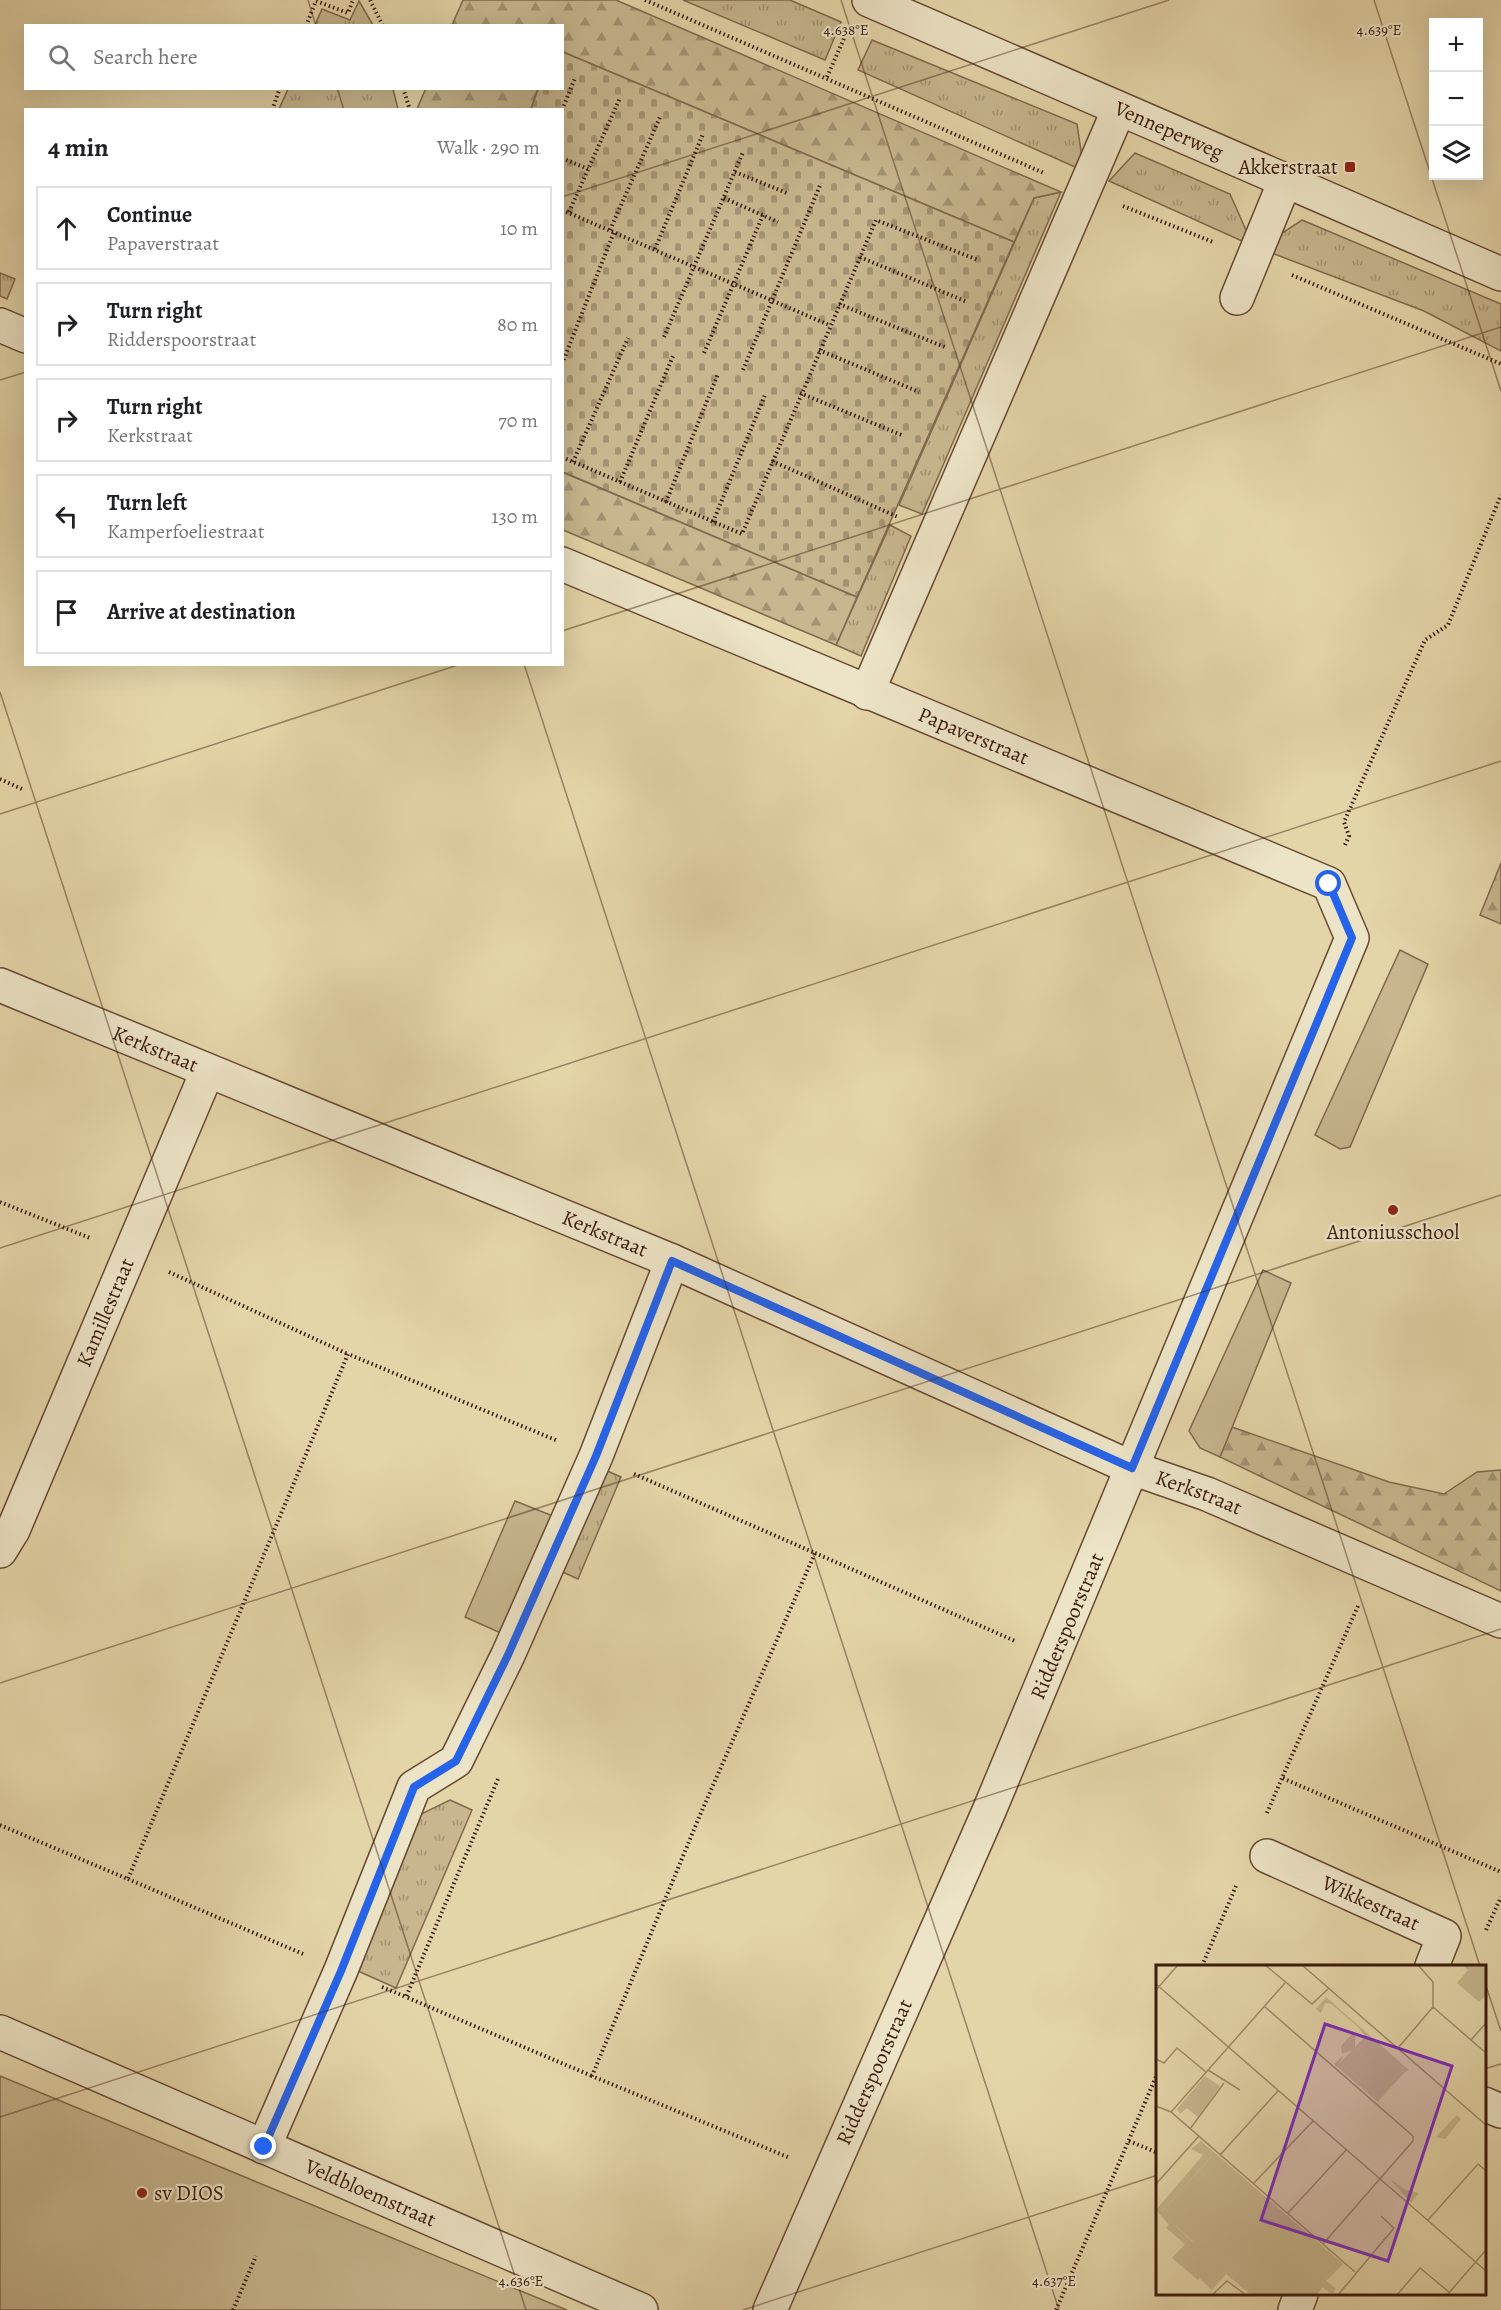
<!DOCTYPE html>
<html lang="en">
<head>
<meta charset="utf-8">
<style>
  body { margin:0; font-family:Alegreya,serif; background:#f2f2f2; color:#202124 }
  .controls { position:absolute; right:18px; top:18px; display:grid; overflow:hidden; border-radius:0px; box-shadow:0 6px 24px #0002 }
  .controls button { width:54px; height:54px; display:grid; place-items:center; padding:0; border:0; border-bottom:2px solid #e0e0e0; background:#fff; color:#202124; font:30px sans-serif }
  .stop { position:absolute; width:18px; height:18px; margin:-14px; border:4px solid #2563eb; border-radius:50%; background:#fff }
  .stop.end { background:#2563eb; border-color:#fff; box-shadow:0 2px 6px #0008 }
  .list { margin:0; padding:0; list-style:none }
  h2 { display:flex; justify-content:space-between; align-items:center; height:78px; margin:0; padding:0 24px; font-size:26px }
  h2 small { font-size:20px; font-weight:400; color:#757577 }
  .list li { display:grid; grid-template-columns:39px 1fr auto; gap:18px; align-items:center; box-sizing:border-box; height:84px; margin:0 12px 12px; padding:0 12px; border:2px solid #e0e0e0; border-radius:0px }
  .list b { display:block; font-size:22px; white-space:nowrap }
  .list p { margin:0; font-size:20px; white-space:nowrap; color:#757577 }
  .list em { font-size:20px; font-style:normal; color:#757577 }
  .icon { flex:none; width:33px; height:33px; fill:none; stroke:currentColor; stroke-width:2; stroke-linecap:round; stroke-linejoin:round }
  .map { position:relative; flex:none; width:1501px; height:2310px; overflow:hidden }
  .search { position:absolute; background:#fff; box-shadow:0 6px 24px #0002; left:24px; top:24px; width:540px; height:66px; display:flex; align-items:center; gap:15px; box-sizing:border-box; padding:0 21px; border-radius:0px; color:#757577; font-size:22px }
  .panel { position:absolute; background:#fff; box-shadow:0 6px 24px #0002; left:24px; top:108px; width:540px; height:558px; border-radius:0px }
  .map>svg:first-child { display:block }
  .grass { fill:url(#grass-tufts); stroke:#81694d; stroke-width:1.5 }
  .forest { fill:url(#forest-firs); stroke:#81694d; stroke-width:1.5 }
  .cemetery { fill:url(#cemetery-stones); stroke:#81694d; stroke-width:1.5 }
  .green { fill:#c7b68e; stroke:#81694d; stroke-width:1.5 }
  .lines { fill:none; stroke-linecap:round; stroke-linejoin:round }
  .minor-casing { stroke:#654a33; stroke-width:36 }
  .path { stroke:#3b1c0c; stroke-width:4; stroke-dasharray:1.5 3; stroke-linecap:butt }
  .minor { stroke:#ede4c7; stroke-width:33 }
  .route { stroke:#2563eb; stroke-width:8 }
  .ticks { fill:none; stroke:#3b1c0c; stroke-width:1.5; stroke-opacity:0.45 }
  .poi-dot { fill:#8f2418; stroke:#ede4c7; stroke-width:2 }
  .labels { text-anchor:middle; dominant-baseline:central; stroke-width:4.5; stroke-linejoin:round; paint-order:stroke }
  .street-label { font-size:21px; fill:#3b1c0c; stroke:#ede4c7 }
  .poi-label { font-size:21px; fill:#3b1c0c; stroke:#ede4c7; text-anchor:end }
  .inset-road { fill:none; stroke:#a08b6a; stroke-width:1.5 }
  .view { fill:#7b2cbf; fill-opacity:0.15; stroke:#7b2cbf; stroke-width:3 }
  .inset-edge { fill:none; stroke:#3b1c0c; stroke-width:3 }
  .ticks-label { font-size:15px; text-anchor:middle; fill:#3b1c0c; stroke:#ede4c7; stroke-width:4.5; stroke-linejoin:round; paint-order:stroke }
</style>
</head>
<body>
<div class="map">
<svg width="1501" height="2310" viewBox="0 0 1501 2310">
  <defs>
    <pattern id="grass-tufts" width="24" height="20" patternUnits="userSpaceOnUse" patternTransform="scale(1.5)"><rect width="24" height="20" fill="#c7b68e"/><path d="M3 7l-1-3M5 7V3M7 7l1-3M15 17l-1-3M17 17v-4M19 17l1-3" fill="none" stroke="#a39372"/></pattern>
    <pattern id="forest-firs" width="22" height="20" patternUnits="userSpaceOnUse" patternTransform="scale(1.5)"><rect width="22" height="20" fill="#c7b68e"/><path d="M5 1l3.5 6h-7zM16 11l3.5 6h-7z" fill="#a39372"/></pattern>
    <pattern id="cemetery-stones" width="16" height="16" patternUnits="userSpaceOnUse" patternTransform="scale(1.5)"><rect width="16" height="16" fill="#c7b68e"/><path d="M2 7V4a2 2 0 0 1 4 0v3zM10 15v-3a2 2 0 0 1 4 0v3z" fill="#a39372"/></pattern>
  </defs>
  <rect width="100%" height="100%" fill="#e4d5a9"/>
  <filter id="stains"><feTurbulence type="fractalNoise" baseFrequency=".00333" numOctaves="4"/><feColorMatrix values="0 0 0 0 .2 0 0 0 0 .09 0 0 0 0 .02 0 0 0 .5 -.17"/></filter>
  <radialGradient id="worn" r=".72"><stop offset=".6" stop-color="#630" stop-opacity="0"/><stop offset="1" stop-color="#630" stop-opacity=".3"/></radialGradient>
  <!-- grass -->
  <path class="grass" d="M683,0h107l51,22 -16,38z
    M359,1l14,24h-58l7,-16 28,11z
    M872,40l205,84 7,47 -226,-101z
    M288,89h105l5,20h-119z
    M1135,153l95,41 23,52 -144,-65z
    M1061,192l-139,322 -23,-9 135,-307z
    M1302,220l199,84v47l-77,-40 -155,-59 10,-17z
    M0,273l15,6 -8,20 -7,-3z
    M890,525l21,11 -50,120 -25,-11z
    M598,1467l23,10 -43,102 -22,-10z
    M450,1800l22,10 -76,178 -47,-21 64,-149z"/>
  <!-- forest -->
  <path class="forest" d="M463,0h153l445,192 -27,6 -20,44 -451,-190 -1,-26 -110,-1z
    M426,88h112v1l-7,20h-114z
    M562,472l295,125 -21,48 -273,-115z
    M1501,863v61l-21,-9z
    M1232,1427l157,55 55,12 33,-22 24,-2v121l-281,-134z"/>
  <!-- cemetery -->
  <path class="cemetery" d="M563,52l451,190 -157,355 -294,-125 -1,-362 -31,-1 7,-20 24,-1z"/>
  <!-- green -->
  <path class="green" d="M1400,950l28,14 -78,183 -10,2 -25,-14z
    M1263,1270l28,13 -71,174 -20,-9 -11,-17z
    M515,1501l38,15 -50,118 -38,-17z
    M0,2076l567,234h-567z"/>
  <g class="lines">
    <defs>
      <g id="minor">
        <path id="s1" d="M869,0l632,274"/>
        <path d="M1237,298l48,-117"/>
        <path d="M0,325l26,11"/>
        <path id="s2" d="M562,564l767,320 23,54 -363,873 -219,499"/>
        <path d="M867,693l252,-584"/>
        <path id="s3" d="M0,985l672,276 460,207 75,26 294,127"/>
        <path id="s4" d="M0,1551l13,-21 194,-458"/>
        <path id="s5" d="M1267,1856l177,80 -12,30"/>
        <path id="s6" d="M0,2032l641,278"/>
        <path d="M1484,2104l17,7"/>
        <path d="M264,2147l77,-177 73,-183 42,-26 52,-106 88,-199 76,-195"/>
        <path d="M1295,2310l6,-16"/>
      </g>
    </defs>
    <!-- minor casing -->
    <use href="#minor" class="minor-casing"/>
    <!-- path -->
    <path class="path" d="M370,0l13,26
      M645,0l399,173
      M306,26l10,-25 32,12 5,-13
      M827,77l19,-43
      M403,88l7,22
      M272,110l8,-22
      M562,110l13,-32
      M562,158l26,11
      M735,172l52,21
      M724,198l54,24
      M1123,206l90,36
      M562,210l267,115
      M569,212l51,-114
      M610,230l51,-115
      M655,249l48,-115
      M860,257l107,45
      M1292,275l209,89
      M839,304l108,44
      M664,337l79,-185
      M819,350l100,42
      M704,353l59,-138
      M562,364l52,-132
      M743,370l78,-187
      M800,393l104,43
      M562,457l180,77 134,-314 102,40
      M772,461l126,56
      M573,462l55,-124
      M620,482l53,-126
      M666,502l52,-128
      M713,522l52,-127
      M0,779l22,10
      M1345,845l4,-9 -5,-14 81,-182 23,-15 53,-130
      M0,1202l90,36
      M169,1272l179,82
      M634,1474l181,79 -115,262 -108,261 198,82
      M815,1553l200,88
      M1358,1606l-76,172 219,94
      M498,1779l-92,218 186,79
      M1267,1813l15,-35
      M0,1825l128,54 220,-525 210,87
      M128,1879l175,75
      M1486,1930l15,-33
      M1202,1966l34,-80
      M382,1987l24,10
      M1129,2141l29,12
      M233,2310l23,-54
      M1056,2310l102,-238"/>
    <!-- minor -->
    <use href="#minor" class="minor"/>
  </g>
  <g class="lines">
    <!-- route -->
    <path class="route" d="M264,2147l77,-176 73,-184 42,-26 52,-106 88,-199 76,-195 460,207 220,-530 -23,-54"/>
  </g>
  <!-- ticks -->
  <path class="ticks" d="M308,0l8,26M841,0l639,1966M1374,0l127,391M337,88l7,22M562,197l607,-197M0,380l26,-8M562,631l939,-304M524,664l535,1646M0,692l526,1618M0,814l461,-150M0,1248l1501,-487M0,1683l1501,-488M1484,1980l17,51M1484,2069l17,-5M0,2117l1501,-488M743,2310l415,-135"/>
  <!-- markers -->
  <g class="poi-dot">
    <rect x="1344" y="161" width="12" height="12" rx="3"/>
    <circle cx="1393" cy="1210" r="6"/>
    <circle cx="142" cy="2193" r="6"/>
  </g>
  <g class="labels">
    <!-- street labels -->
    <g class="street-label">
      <text stroke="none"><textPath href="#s1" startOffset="327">Venneperweg</textPath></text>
      <text stroke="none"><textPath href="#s2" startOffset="446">Papaverstraat</textPath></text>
      <text stroke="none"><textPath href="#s3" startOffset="168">Kerkstraat</textPath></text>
      <text stroke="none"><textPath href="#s3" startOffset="654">Kerkstraat</textPath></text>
      <text stroke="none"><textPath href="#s4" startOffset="261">Kamillestraat</textPath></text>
      <text stroke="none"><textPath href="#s3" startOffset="1302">Kerkstraat</textPath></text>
      <text transform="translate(1067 1626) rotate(-67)">Ridderspoorstraat</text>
      <text stroke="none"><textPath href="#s5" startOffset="114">Wikkestraat</textPath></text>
      <text transform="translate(874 2072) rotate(-66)">Ridderspoorstraat</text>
      <text stroke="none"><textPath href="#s6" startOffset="404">Veldbloemstraat</textPath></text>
    </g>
    <!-- poi labels -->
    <g class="poi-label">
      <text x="1338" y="167">Akkerstraat</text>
      <text x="1393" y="1232" text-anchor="middle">Antoniusschool</text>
      <text x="154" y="2193" text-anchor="start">sv DIOS</text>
    </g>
  </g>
  <!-- overview -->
  <g transform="translate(1156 1965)">
    <rect width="330" height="330" fill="#e4d5a9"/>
    <path d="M306,0h24v30l-7,7 -22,-19 11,-13zM196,69h3v15l-13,5 -1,-8zM49,111l15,10 -22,31 -11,-9 -7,6 -3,-5zM301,150l4,4 -16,20 -9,-2z" fill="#c7b68e"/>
    <path d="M170,32l83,73 -5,3 -34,-29 -8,10 -6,-8 9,-10 -8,-10 -26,-22 -6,-1 -4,10 -5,-4zM188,90l-4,8 41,35 -3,4 -44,-38zM45,176l142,123 -17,17 10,8 -4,5 -9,-7 -7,8h-7l26,-31 -124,-107 -51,56 -4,-3 47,-55 -12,-6zM234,214l16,11 13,3 -8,10zM15,257l23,21 -13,16 20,17 -3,4 -26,-22 13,-14 -19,-16z" fill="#c7b68e"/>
    <path d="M214,78l34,30 -23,25 -41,-35 16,-17 6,8z" fill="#c7b68e"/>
    <path d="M58,189l128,109 -16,18 10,8 -4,5 -9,-7 -7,8h-65l-25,-21 -14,16 -32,-30 14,-18 -23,-20 -2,3 -13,-15 5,2z" fill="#c7b68e"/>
    <path class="inset-road" d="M109,0l47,39 16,-15M146,0l184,160M262,0l15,17v25l53,46M0,19l330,287M0,25l22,-25M109,42l148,129v5l-90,103M315,75l15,-17M242,83l35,-41M0,94l8,4 13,-15 29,24M52,105l32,20M0,141l15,6 184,160M15,147l114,-129M34,164l34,-46M64,190l58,-64M98,218l59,-62M0,219l43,-48M132,248l59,-64M272,255l50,-56 8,7M292,329l38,-44M56,330l15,-14 19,14M182,330l56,-67 -13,-12M241,330l23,-27 29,24"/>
    <path class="view" d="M169,59l127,42 -64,195 -127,-41z"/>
    <rect width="330" height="330" class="inset-edge"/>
  </g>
  <g class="ticks-label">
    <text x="846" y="35">4.638°E</text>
    <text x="1379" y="35">4.639°E</text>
    <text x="521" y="2286">4.636°E</text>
    <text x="1054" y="2286">4.637°E</text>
  </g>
  <rect width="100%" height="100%" filter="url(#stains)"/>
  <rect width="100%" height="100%" fill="url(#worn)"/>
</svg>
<div class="controls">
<button>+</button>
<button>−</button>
<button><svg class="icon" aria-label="layers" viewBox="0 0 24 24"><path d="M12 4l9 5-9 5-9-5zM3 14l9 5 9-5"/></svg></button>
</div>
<div class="stop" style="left:1329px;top:884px"></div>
<div class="stop end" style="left:264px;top:2147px"></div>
<div class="search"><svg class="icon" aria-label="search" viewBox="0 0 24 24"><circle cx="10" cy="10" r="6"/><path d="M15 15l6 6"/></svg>Search here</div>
<section class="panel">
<h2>4 min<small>Walk · 290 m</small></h2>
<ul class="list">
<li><svg class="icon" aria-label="ahead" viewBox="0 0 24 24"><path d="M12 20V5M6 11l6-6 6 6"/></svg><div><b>Continue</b><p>Papaverstraat</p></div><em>10 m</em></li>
<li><svg class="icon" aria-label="right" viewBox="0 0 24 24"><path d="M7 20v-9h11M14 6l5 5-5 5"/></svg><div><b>Turn right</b><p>Ridderspoorstraat</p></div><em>80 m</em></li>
<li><svg class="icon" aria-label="right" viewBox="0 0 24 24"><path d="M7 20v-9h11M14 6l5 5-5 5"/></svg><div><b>Turn right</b><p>Kerkstraat</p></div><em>70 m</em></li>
<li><svg class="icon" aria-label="left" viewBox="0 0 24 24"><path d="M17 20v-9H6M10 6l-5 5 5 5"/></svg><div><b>Turn left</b><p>Kamperfoeliestraat</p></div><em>130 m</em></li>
<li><svg class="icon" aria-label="arrive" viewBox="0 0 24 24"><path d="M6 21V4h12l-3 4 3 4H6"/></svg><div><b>Arrive at destination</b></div></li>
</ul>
</section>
</div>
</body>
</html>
